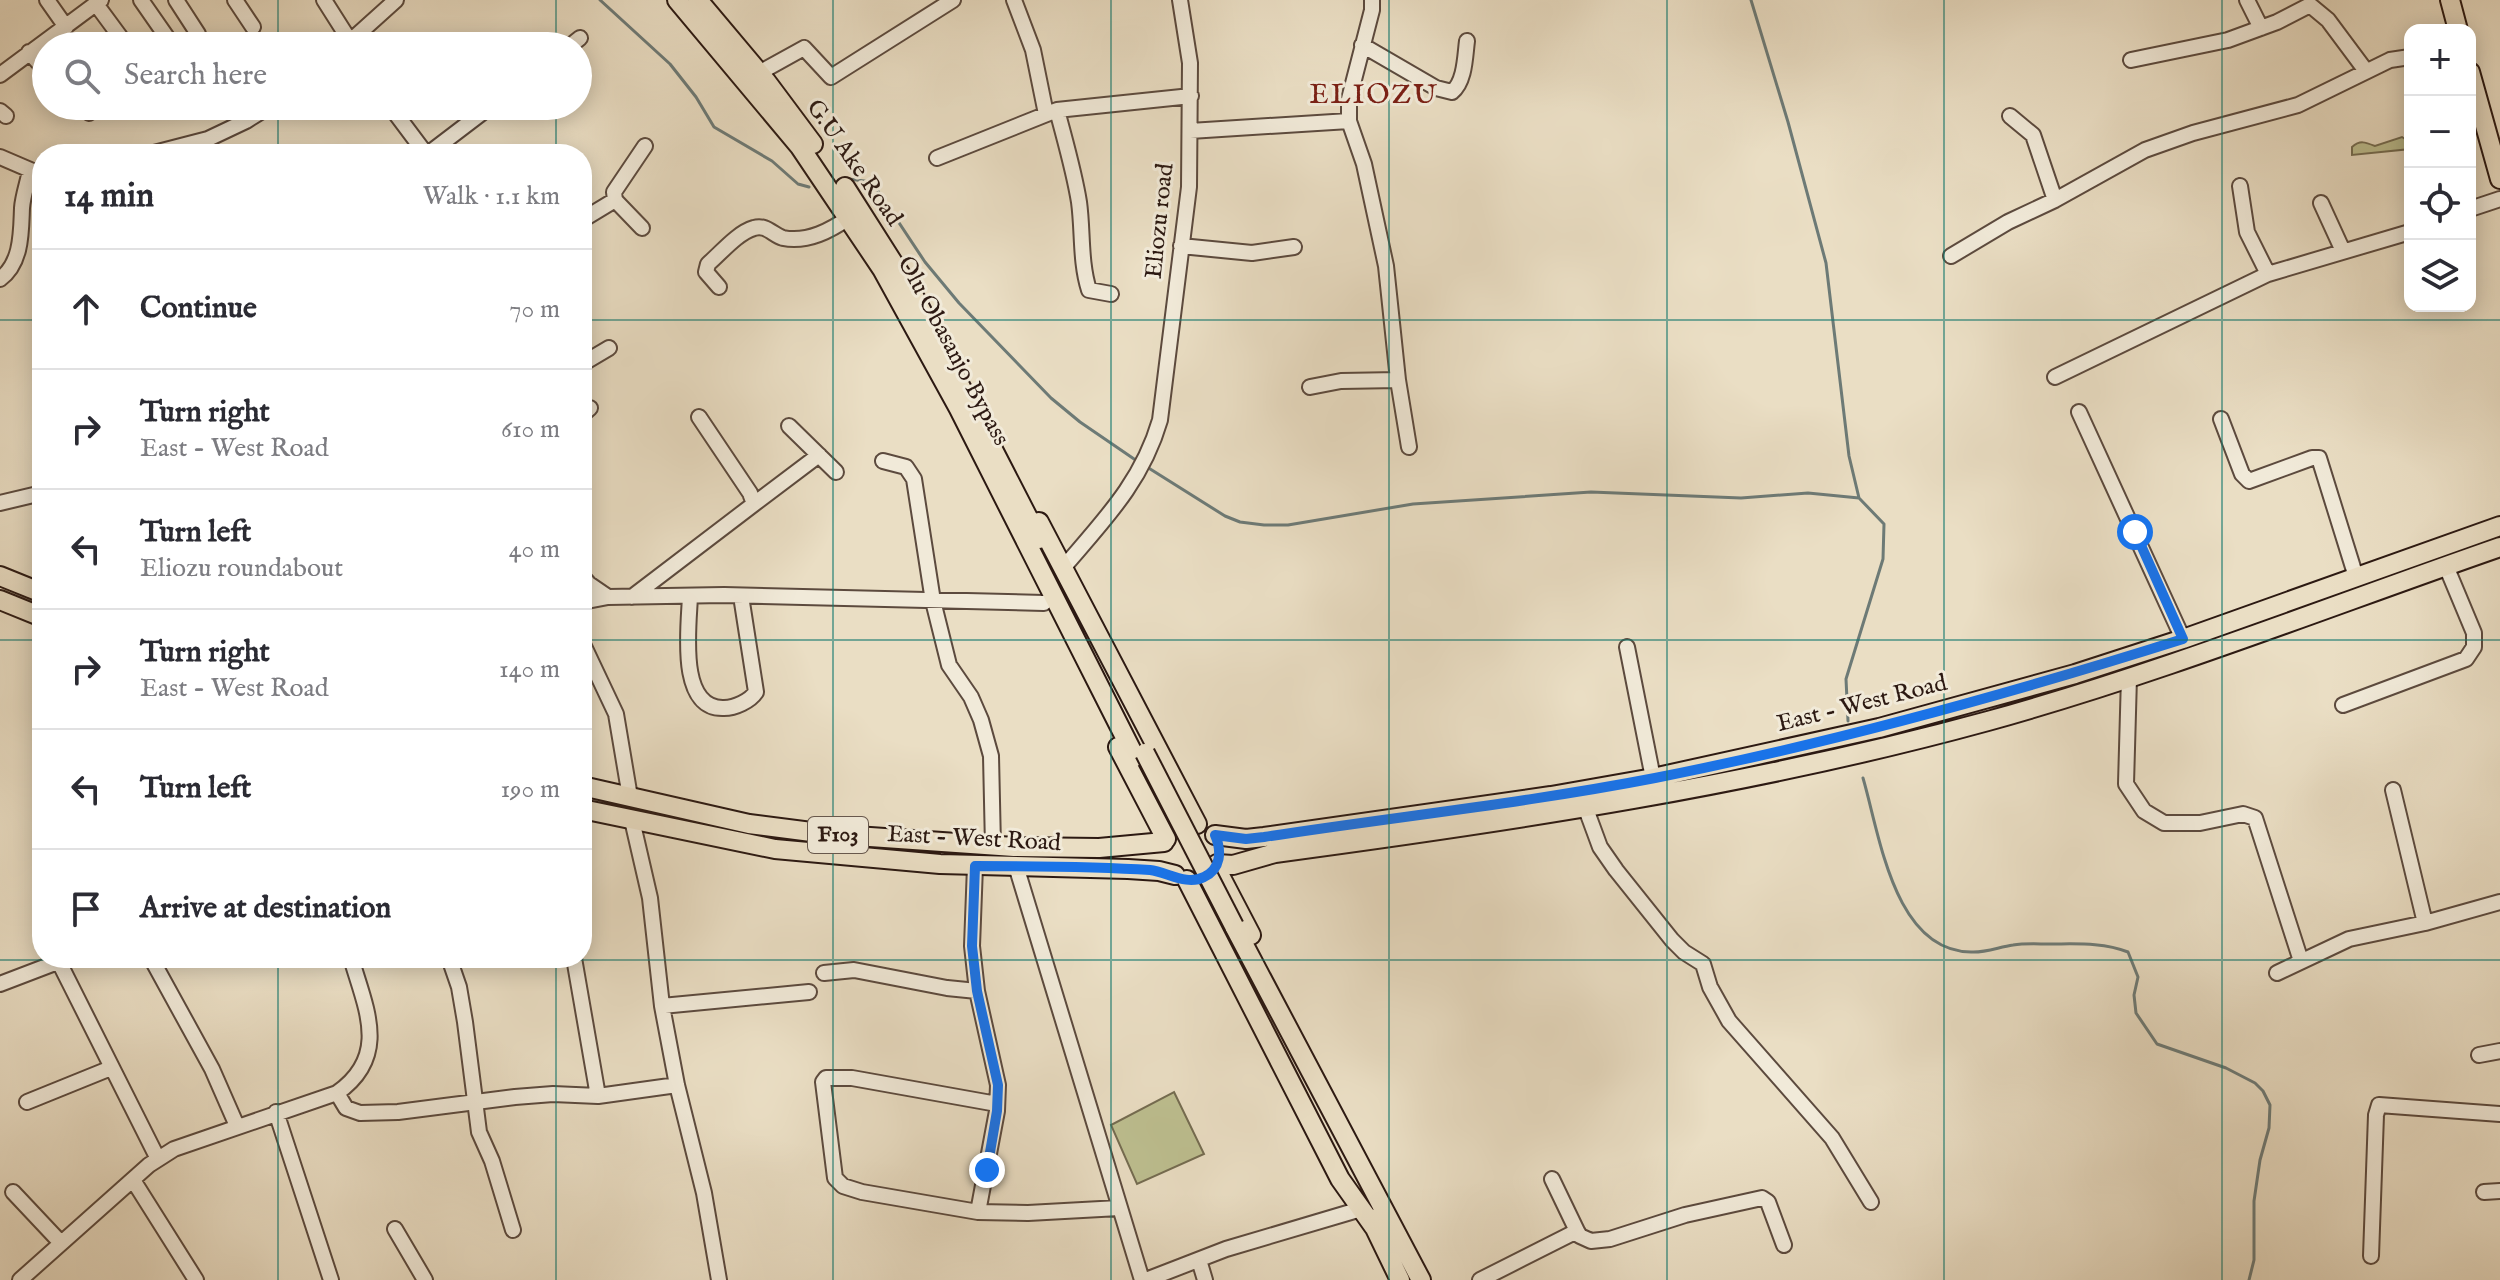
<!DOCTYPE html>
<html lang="en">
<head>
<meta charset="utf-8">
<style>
  body { margin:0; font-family:"IM FELL English",serif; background:#f7f7f7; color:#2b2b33 }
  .controls { position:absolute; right:24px; top:24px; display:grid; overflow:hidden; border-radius:16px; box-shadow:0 4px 20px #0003 }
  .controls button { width:72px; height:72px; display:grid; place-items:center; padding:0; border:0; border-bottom:2px solid #e1e1e2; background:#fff; color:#2b2b33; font:40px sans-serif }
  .stop { position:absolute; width:24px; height:24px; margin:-18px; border:6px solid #1a73e8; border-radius:50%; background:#fff }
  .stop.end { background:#1a73e8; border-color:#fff; box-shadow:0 2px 8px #0008 }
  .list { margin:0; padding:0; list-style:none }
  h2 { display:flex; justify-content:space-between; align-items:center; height:104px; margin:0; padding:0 32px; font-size:34px }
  h2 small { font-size:26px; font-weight:400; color:#7c7c81 }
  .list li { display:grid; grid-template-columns:52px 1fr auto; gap:24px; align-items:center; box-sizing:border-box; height:120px; padding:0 32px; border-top:2px solid #e1e1e2 }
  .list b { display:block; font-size:30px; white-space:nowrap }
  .list p { margin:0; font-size:26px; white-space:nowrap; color:#7c7c81 }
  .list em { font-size:26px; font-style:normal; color:#7c7c81 }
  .icon { flex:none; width:44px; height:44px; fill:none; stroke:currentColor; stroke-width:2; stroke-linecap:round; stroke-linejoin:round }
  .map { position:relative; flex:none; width:2500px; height:1280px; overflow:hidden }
  .search { position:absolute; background:#fff; box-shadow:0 4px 20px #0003; left:32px; top:32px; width:560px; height:88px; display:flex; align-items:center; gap:20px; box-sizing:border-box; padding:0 28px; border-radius:44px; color:#7c7c81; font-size:30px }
  .panel { position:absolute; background:#fff; box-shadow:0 4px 20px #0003; left:32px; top:144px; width:560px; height:824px; border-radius:32px }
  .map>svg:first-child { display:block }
  .green { fill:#bdbf90; stroke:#746c51; stroke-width:2 }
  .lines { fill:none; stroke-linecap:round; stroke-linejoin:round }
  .stream { stroke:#6d7a76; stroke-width:3 }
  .minor-casing { stroke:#5c4a3e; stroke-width:18 }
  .major-casing { stroke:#2c1912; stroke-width:22 }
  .minor { stroke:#f1ead9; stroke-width:14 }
  .major { stroke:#eadec4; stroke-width:18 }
  .major-bridge-casing { stroke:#2c1912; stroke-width:22; stroke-linecap:butt }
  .major-bridge { stroke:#eadec4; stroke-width:18 }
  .route { stroke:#1a73e8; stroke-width:10 }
  .grid { fill:none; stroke:#0f766e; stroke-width:2; stroke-opacity:0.55 }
  .labels { text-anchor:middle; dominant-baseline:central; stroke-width:6; stroke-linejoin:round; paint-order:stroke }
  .shield { fill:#f1ead9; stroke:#67584e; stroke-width:2 }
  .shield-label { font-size:22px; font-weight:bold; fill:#2c1912 }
  .street-label { font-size:24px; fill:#2c1912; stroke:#f1ead9 }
  .quarter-label { font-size:28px; letter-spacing:2px; fill:#7a1f14; stroke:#f1ead9 }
</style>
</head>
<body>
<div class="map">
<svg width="2500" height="1280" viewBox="0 0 2500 1280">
  <rect width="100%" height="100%" fill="#eadec4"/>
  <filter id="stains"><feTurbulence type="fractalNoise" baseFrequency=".0025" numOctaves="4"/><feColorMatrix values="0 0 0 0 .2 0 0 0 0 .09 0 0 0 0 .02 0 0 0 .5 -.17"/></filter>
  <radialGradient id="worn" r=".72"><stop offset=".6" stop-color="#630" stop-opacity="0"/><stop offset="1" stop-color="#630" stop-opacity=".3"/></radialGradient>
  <!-- green -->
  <path class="green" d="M2402,137l6,4 2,8 -58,6v-8c8,-7 13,-5 23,-1z
    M1174,1092l30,62 -67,30 -26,-59z"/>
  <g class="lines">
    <!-- stream -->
    <path class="stream" d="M600,0l70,64 26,33 18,30 58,34 26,23 11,3
      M1751,0l37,122 38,141 23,193 10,42
      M849,179l23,3 53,80 34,41 92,95 29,24 57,39
      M1147,467l78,49 15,6 24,3h24l125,-21 178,-12 150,6 67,-5 51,5 25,26 -1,35 -37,120 2,42
      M1863,778c17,58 31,173 108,174 14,1 28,-5 42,-7 12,-2 25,-1 37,-1 26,0 53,-2 78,8l10,25 -4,18 2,18 21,31 69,24 29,15 8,8 7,14 -1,23 -9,32 -6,41v59l-5,20"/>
    <defs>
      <path id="minor" d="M47,0l19,27
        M141,0l32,46
        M176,0l22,34
        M235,0l18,27
        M324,0l26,41
        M1014,0l19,50 13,64
        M2247,0l14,28
        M96,4l31,42
        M1362,45l74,43 16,4c13,-10 13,-36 15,-51
        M345,46l51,-46
        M570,46l10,-8
        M29,52l17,19
        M2131,60l97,-20 49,-18 33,-17 18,15 38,51
        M759,73l45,-25 27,29 122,-77
        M0,75l101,-75
        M82,106l7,7 9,-7
        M390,106l36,48
        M1057,110c8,31 17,61 22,92 4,29 1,60 10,88l22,4
        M0,111l6,5
        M2010,116l23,19 22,65
        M1190,131l159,-10
        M150,154l58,-15 38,-18 24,-15
        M428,154l63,-48
        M0,157l42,18
        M937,158l120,-48 134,-14
        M2240,186l7,46 21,42
        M615,200l27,28
        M2321,203l22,48
        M2470,209l30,-10
        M582,220l33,-20 -1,-8 31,-46
        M1181,246l71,7 42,-6
        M1951,256l57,-34 47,-22 90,-50 48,-17 105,-28 92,-45 20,-3
        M0,279c22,-16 21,-47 22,-71 1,-13 6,-26 8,-38
        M719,287l-13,-15 2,-8c13,-11 29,-31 46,-36 12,-4 19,7 29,10 25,5 48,-8 67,-21
        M582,364l27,-16
        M2055,377l213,-103 142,-42
        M1398,380l11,67
        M1310,387l31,-6 57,-1 -12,-114 -22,-102 -15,-43v-22l23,-89v-10
        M2079,412l104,227
        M582,415l8,-7
        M2221,419l21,55 7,7 63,-23h7l37,119
        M789,426l47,46
        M883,461l23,6 8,12 19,122 16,64 22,32 10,23 10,36 2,90
        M0,503l42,-10
        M754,504l65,-49
        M1063,568c41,-48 79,-86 97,-148l29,-233 1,-124 -10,-63
        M582,576l7,8 19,13
        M690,596c-1,29 -13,114 34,112 11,0 26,-7 32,-16l-15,-96
        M632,597l122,-93 -4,-11 -51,-76
        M582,602l26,-5 116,-2 320,8
        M582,642l34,72 14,83
        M1627,647l26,131
        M2129,677l-3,107 18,27 20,12h36l43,-9 12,4 46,143
        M2343,705l123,-46 8,-12v-14l-28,-67
        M2393,790l32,133
        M1586,809l14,38 16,23 56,70 12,12 19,12 7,23 19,34 103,117 39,64
        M632,820l18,78 12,108 15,79 27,108 15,87
        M975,866l-3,80 5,45 21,94 -1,26 -19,101
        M1016,866l126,414
        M151,958l61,111 25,57
        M449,958l10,29 6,35 14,110 13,29 21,69
        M574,958l24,138
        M59,962l99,197
        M824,973l30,-3 93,18 30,3
        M2277,973l72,-34 76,-16 75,-21
        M0,984l68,-26
        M662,1006l147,-14
        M2479,1055l21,-4
        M337,1093l9,15 14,5 38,-1 117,-15 38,-3 45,2 79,-11
        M27,1102l84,-34
        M997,1104l-145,-26h-26l-3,4 12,96 8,8 19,6 116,20 50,1 91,-5
        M276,1112l55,168
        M133,1180l63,100
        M13,1192l48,51
        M2484,1192l16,-1
        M395,1229l30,51
        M1577,1231l3,5 11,5 19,-2 75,-24 77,-17 6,4 16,43
        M2371,1256l5,-141 3,-10 121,9
        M1199,1260l6,20
        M20,1280l129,-115 25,-16 163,-56c53,-37 29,-84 14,-135
        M1146,1280l80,-31 135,-40
        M1480,1280l97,-49 -25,-52"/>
      <path id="major" d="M677,0l123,147 82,122 77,140 176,348
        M698,0l68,81 47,63
        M2450,0l8,30
        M2470,72l30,107
        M845,187l68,107 126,245
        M1039,522l158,302
        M0,576l42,17
        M0,600l42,17
        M1118,747l48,92
        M582,786l167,38 78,10 187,13 85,1 65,-6
        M582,809l193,40 165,15 188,5 31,2 16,4
        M1215,835l31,4 18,-2 287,-41 102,-18 226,-50 196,-54 108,-35 317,-113
        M1217,864l16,1 42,-12c239,-32 480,-68 713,-132 173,-48 342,-115 512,-174
        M1216,868l35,67
        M1187,880l153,299 34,48
        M1234,926l187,354
        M1370,1218l30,62"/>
    </defs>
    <!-- minor casing -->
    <use href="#minor" class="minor-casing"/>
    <!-- major casing -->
    <use href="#major" class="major-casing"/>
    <!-- minor -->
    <use href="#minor" class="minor"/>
    <!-- major -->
    <use href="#major" class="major"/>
    <defs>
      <path id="major-bridge" d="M1145,753l89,173"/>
    </defs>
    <!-- major-bridge casing -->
    <use href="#major-bridge" class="major-bridge-casing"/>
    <!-- major-bridge -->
    <use href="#major-bridge" class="major-bridge"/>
  </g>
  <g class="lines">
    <!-- route -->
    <path class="route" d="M987,1170l10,-59 1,-26 -21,-94 -5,-45 3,-80c58,0 117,0 175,4 17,2 37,16 54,7 17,-8 18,-26 11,-42l31,4 18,-2c130,-20 262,-34 391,-59 178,-35 354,-84 528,-139l-48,-107"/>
  </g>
  <!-- grid -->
  <path class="grid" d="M278,0v46M556,0v46M833,0v1280M1111,0v1280M1389,0v1280M1667,0v1280M1944,0v1280M2222,0v1280M278,106v48M556,106v48M0,320h42M582,320h1918M0,640h42M582,640h1918M278,958v322M556,958v322M0,960h2500"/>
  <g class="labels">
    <!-- shield labels -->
    <rect class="shield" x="808" y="817" width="60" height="36" rx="6"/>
    <g class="shield-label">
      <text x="838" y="835">F103</text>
    </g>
    <!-- street labels -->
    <g class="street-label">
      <text transform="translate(854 163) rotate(55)">G.U Ake Road</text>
      <text transform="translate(1160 221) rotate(-84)">Eliozu road</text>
      <text transform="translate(953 351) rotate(62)">Olu Obasanjo Bypass</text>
      <text transform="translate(1862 704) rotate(-14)">East - West Road</text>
      <text transform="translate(974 839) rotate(3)">East - West Road</text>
    </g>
    <!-- quarter labels -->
    <g class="quarter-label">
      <text x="1374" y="95">ELIOZU</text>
    </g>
  </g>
  <rect width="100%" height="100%" filter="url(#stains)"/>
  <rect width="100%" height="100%" fill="url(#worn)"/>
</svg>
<div class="controls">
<button>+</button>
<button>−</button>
<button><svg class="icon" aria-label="locate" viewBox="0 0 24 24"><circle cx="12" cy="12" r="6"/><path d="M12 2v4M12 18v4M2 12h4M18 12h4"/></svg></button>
<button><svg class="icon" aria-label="layers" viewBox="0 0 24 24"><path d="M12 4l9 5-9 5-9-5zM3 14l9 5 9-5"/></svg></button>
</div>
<div class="stop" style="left:2135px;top:532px"></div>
<div class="stop end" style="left:987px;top:1170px"></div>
<div class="search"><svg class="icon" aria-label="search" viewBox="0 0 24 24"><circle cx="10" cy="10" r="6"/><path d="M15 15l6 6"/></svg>Search here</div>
<section class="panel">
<h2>14 min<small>Walk · 1.1 km</small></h2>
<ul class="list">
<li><svg class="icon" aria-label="ahead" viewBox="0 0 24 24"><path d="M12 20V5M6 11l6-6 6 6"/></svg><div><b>Continue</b></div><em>70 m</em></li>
<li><svg class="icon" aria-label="right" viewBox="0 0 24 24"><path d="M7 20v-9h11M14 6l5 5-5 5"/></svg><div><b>Turn right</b><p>East - West Road</p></div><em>610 m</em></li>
<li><svg class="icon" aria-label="left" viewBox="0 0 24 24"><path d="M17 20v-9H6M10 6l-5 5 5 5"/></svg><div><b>Turn left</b><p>Eliozu roundabout</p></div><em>40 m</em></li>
<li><svg class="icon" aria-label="right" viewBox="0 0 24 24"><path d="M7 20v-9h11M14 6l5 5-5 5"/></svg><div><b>Turn right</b><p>East - West Road</p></div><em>140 m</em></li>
<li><svg class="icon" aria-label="left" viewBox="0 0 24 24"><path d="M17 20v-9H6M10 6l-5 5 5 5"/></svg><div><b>Turn left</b></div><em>190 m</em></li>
<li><svg class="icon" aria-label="arrive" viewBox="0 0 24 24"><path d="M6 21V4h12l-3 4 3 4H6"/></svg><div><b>Arrive at destination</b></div></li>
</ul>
</section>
</div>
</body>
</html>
